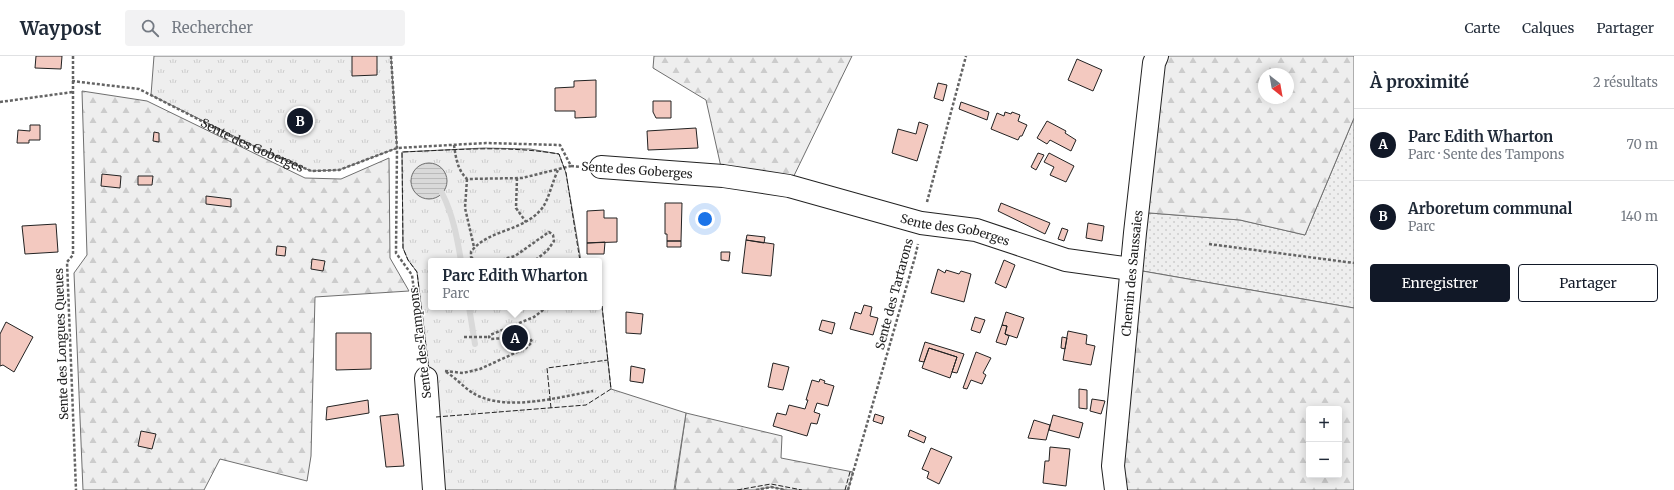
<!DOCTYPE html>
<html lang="fr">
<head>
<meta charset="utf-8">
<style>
  body { margin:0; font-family:Merriweather,serif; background:#f2f2f3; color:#1f2937 }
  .controls { position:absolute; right:12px; bottom:12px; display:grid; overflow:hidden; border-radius:4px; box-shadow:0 2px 10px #0003 }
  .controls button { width:36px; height:36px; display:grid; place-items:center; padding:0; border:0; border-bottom:1px solid #e0e1e3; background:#fff; color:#1f2937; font:20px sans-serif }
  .compass { position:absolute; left:1258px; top:12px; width:36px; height:36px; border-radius:50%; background:#fff; box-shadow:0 2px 10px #0003; rotate:149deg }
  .you { position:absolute; left:705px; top:163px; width:14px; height:14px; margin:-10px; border:3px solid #fff; border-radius:50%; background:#1a73e8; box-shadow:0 0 0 6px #1a73e833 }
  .badge { display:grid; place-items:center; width:26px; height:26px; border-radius:50%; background:#111827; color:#fff; font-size:13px; font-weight:700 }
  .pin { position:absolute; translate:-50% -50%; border:2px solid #fff; box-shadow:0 1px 4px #0006 }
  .popup { position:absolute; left:428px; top:202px; width:174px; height:52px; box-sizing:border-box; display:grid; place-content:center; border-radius:4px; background:#fff; filter:drop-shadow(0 1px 3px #0005); font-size:13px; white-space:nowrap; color:#747a83 }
  .popup b { font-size:15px; color:#1f2937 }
  .popup::after { content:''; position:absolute; left:50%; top:100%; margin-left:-8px; border:8px solid transparent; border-top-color:#fff }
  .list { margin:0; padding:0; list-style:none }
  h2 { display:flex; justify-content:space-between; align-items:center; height:52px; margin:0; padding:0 16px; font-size:17px }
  h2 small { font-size:13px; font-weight:400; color:#747a83 }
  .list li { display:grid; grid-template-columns:26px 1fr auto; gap:12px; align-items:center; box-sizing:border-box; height:72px; padding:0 16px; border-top:1px solid #e0e1e3 }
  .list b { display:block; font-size:15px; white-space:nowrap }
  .list p { margin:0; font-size:13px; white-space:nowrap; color:#747a83 }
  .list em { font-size:13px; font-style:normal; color:#747a83 }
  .actions { display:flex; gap:8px; padding:12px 16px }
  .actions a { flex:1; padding:9px 0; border:1px solid #111827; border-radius:4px; text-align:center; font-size:14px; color:#111827 }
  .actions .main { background:#111827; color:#fff }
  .icon { flex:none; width:22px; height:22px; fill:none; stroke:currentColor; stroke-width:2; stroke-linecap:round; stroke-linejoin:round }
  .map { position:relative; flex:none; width:1354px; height:434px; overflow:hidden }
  header { display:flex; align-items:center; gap:24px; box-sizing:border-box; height:56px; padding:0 20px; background:#fff; border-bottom:1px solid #e0e1e3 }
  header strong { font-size:19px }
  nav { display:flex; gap:22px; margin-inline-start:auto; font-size:14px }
  .search { width:280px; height:36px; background:#f2f2f3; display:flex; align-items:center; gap:10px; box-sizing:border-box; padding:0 14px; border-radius:4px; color:#747a83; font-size:15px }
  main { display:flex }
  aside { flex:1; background:#fff }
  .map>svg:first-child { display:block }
  .grass { fill:url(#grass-dots); stroke:#6f6f6f }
  .forest { fill:url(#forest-firs); stroke:#6f6f6f; fill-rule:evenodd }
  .park { fill:url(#park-tufts); stroke:#6f6f6f }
  .water { fill:url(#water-rules); stroke:#6f6f6f }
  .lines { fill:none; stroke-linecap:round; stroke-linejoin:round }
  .stream { stroke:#d9d9d9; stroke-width:6 }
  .building { fill:#f3c9c0; stroke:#222 }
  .minor-casing { stroke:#222; stroke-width:24 }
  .path { stroke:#646464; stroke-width:2.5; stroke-dasharray:3 2; stroke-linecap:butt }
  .minor { stroke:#fff; stroke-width:22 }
  .fence { stroke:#222; stroke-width:1; stroke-dasharray:5 2; stroke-linecap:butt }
  .labels { text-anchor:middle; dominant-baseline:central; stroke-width:3; stroke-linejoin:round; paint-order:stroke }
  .street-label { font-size:12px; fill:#222; stroke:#fff }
</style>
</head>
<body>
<header>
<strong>Waypost</strong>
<div class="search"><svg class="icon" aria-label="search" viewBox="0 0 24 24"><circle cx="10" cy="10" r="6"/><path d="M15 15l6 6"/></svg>Rechercher</div>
<nav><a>Carte</a><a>Calques</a><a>Partager</a></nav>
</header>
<main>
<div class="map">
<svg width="1354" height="434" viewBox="0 0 1354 434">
  <defs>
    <pattern id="grass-dots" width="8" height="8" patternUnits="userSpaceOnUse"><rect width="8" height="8" fill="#eee"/><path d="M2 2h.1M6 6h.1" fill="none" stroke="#ccc" stroke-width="1.8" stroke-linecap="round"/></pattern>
    <pattern id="forest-firs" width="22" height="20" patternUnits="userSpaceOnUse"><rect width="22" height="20" fill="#eee"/><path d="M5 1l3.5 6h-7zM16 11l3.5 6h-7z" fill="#ccc"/></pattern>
    <pattern id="park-tufts" width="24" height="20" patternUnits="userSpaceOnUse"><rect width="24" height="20" fill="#eee"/><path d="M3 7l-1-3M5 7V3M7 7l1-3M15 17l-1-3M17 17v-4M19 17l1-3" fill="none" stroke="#ccc"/></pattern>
    <pattern id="water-rules" width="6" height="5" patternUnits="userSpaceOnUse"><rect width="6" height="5" fill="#d9d9d9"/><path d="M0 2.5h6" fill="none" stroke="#bababa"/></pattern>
  </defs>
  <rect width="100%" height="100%" fill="#fff"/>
  <!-- grass -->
  <path class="grass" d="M1354,62v190l-223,-39 6,-57 103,8 65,15z"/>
  <!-- forest -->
  <path class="forest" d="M654,0h198l-63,130 -66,-10 -17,-76 -53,-32z
    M1169,0h185v62l-49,117 -65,-15 -103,-8 17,-149zM1264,18h24v24h-24z
    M82,35l65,10 158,77 36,1 48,-21 1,100 19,33 -94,6 -4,159 -4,25 -87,-22 -16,31h-121l-9,-217 13,-18z
    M1131,213l223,39v182h-238zM1309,353h30v66h-30z
    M686,357l96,23 -1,22 72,14 -5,18h-62l-15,-3 -16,3h-80z"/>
  <!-- park -->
  <path class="park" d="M154,0h237l6,92 -58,22 -28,1 -45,-19 -115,-57z
    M484,92l46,1 29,5 7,19 15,88h-150v46l171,-1 9,83 75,24 -12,77h-235l-10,-120 -12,-98 -9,-12 -5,-12 -1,-96z"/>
  <!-- water -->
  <path class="water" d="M411 125a18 18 0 1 1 36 0a18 18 0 1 1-36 0Z"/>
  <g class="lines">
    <!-- stream -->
    <path class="stream" d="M442,137c11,22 15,44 19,68
      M469,251l6,37"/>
  </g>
  <!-- building -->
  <path class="building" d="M36,0h26l-1,13 -26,-1z
    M352,0h25v19l-25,1z
    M1077,3l25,11 -9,21 -25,-11z
    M596,24v37l-21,1v-7h-20v-23l19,-1v-6z
    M938,27l9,2 -4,16 -9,-3z
    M653,45h18v17h-15l-3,-6z
    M961,46l28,10 -2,8 -28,-11z
    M1005,56l6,2 1,-2 8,3 -2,6 9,4 -5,11h-2l-2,4 -27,-11 6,-16 7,3z
    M1047,65l19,10 -1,2 11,7 -5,11 -21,-11 -3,4 -10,-6z
    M919,66l9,3 -11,36 -25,-8 6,-24 18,5z
    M30,69h10v15h-11v3h-12l1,-13 12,1z
    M696,72l2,20 -50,2 -1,-19z
    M154,76l5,1v9l-6,-1z
    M1038,97l6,2 -8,15 -5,-3z
    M1049,97l25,13 -8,16 -16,-7 4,-8 -10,-5z
    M102,118l19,2 -1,12 -19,-2z
    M138,120h15l-1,9h-14z
    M206,140l25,3v8l-25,-3z
    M665,147h17l-1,38h-14v-7h-2z
    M1001,147l49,20 -5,11 -47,-23z
    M604,154v8h13v24l-30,1v-32z
    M1088,167l16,3 -2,15 -16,-3z
    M56,168l2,28 -33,2 -3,-28z
    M1062,172l6,2 -4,11 -6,-2z
    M747,179l18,2 -1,6 -18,-3z
    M746,184l28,4 -3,32 -29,-3z
    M667,185h14v6h-14z
    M605,186l-1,12h-17v-11z
    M277,190l9,1 -1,9 -9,-1z
    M721,196h9l-1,9 -8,-1z
    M312,203l13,2 -2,10 -12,-2z
    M1004,204l11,5 -9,23 -11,-5z
    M938,213l7,4 1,-3 13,4 2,-3 10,3 -7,28 -33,-9z
    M864,249l8,2 -2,9 8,2 -5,17 -23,-6 5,-17 6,2z
    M626,256l17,2 -2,20 -15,-1z
    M1006,256l18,6 -7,20 -12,-4 2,-8 -5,-1z
    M975,261l10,3 -5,13 -9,-3z
    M822,264l13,3 -3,11 -13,-4z
    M6,266l27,15 -19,35 -11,-7 -3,1v-32z
    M1002,269l5,1 -2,8 4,2 -3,9 -10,-3z
    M1068,275l19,4 -1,9 9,2 -4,19 -28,-5z
    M336,277h35v36l-35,1z
    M1062,281l5,1 -2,11 -4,-1z
    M925,286l39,12 -7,19 -5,-1 5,-15 -28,-9 -5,14 -5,-1z
    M929,292l28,9 -7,21 -28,-10z
    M976,296l15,6 -8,15 3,2 -4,9 -11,-4 -4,9 -4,-1z
    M773,307l16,4 -6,23 -15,-3z
    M631,310l14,3 -2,14 -13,-2z
    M820,323l5,2 -1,2 10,3 -6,20 -11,-3 -3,9 6,2 -3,10 -6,-1 -4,13 -34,-10 4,-13 9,2 3,-10 16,4 3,-9h-2l6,-20 7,2z
    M1079,333l8,1v19l-8,-1z
    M1092,343l13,2 -4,13 -11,-3z
    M368,344l1,13 -43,7 1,-13z
    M398,358l6,52 -18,1 -6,-51z
    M875,358l9,3 -2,7 -9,-3z
    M1053,359l30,8 -4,15 -30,-8z
    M1034,364l16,5 -4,15 -18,-2z
    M910,374l16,7 -2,6 -16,-7z
    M141,375l15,3 -4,15 -14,-3z
    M1050,391l20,2 -4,37 -23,-3 2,-22h4z
    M931,392l21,9 -13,27 -12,-6 2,-6 -7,-3z"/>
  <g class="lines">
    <defs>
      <g id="minor">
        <path id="s2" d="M601,111l122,9 66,10 132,37 55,7 90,30 65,9"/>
        <path d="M426,322l8,112"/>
        <path id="s3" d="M1116,434l-3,-24 22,-233 19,-170 3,-7"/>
      </g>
    </defs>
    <!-- minor casing -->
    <use href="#minor" class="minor-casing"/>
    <!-- path -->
    <g class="path">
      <path d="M73,0v199l-6,7 9,228"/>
      <path d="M391,0l6,92 -1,105 16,22 11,83"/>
      <path id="s1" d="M72,25l67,8 98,50 74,32 28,-1 58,-22 89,-5 74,2 11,21 10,1"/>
      <path d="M0,46l73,-10"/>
      <path d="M454,89c2,13 3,24 13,34l55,-1 49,-12"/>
      <path d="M517,122l-1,30 10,14"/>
      <path d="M467,123l-2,29 9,39"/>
      <path d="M927,146l39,-146"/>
      <path d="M1209,188l145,19"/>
      <path d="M477,205l-6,-4v-5c16,-23 54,-20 72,-45 6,-9 10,-27 15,-37"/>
      <path d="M497,205l18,-5 34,-24 4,3 1,6 -7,10 -13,10"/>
      <path d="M489,251h17"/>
      <path d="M464,281h25"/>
      <path d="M445,315l18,2 17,-4 46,-21 6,-6 -2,-4 -8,-1 -32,2 -1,-2 1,-2 44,-18 13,-10"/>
      <path d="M446,316c12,7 21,20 35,25 32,13 79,0 112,-6"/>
      <path d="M756,434l15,-3 14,3"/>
      <path d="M848,434l67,-233 3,-13"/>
    </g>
    <!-- minor -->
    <use href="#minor" class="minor"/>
    <!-- fence -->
    <path class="fence" d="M429,314l-12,-98 -9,-12 -5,-12 -1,-96c53,-2 103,-7 157,2l7,19 14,88
      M551,352l-4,-40 61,-8
      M436,361l150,-12 25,-16 -9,-83 -3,1
      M737,434l34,-6 31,6
      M845,434l5,-18"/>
  </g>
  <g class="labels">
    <!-- street labels -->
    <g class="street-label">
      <text stroke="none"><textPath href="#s1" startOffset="194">Sente des Goberges</textPath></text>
      <text transform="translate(637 114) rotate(4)">Sente des Goberges</text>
      <text stroke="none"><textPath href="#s2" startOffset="361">Sente des Goberges</textPath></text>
      <text stroke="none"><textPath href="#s3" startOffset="218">Chemin des Saussaies</textPath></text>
      <text transform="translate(894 238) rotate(-75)">Sente des Tartarons</text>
      <text transform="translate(420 287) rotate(-97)">Sente des Tampons</text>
      <text transform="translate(61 288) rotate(-92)">Sente des Longues Queues</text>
    </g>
  </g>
</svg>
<div class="controls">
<button>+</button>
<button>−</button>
</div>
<svg class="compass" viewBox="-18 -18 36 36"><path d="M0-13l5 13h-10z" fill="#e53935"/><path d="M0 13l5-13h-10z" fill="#747a83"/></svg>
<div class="you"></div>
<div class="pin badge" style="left:515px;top:282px">A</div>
<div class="popup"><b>Parc Edith Wharton</b>Parc</div>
<div class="pin badge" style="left:300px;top:65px">B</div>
</div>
<aside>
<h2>À proximité<small>2 résultats</small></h2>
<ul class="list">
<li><span class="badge">A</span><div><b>Parc Edith Wharton</b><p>Parc · Sente des Tampons</p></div><em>70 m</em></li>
<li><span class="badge">B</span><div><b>Arboretum communal</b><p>Parc</p></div><em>140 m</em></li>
</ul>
<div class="actions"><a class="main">Enregistrer</a><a>Partager</a></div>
</aside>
</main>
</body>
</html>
